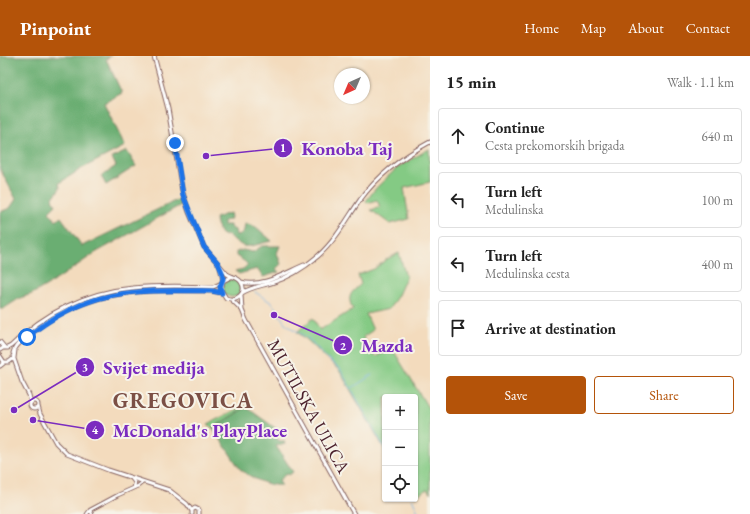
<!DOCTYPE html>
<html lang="en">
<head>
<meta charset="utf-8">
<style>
  body { margin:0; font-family:"EB Garamond",serif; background:#f6f6f6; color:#222 }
  .controls { position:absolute; right:12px; bottom:12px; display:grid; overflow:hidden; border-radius:4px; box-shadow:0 1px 3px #0004 }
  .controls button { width:36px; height:36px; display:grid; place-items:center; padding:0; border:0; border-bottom:1px solid #e0e0e0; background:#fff; color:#222; font:20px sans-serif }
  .compass { position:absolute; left:334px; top:12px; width:36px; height:36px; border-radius:50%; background:#fff; box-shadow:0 1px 3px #0004; rotate:224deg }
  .stop { position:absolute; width:12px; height:12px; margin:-9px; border:3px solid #1a73e8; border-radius:50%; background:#fff }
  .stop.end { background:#1a73e8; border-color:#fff; box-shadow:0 1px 4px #0008 }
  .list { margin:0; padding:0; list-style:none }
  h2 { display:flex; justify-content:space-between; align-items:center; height:52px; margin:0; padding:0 16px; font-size:17px }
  h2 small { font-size:13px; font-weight:400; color:#767676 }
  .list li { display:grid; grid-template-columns:26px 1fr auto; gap:12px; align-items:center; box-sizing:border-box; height:56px; margin:0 8px 8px; padding:0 8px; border:1px solid #e0e0e0; border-radius:4px }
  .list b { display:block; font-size:15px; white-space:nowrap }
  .list p { margin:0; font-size:13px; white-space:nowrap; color:#767676 }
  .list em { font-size:13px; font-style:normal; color:#767676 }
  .actions { display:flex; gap:8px; padding:12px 16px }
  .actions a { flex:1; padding:9px 0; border:1px solid #b45309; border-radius:4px; text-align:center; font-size:14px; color:#b45309 }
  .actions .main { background:#b45309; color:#fff }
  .icon { flex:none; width:22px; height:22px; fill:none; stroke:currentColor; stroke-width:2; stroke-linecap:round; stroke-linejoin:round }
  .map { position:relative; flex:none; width:430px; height:458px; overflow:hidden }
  header { display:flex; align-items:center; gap:24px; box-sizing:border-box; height:56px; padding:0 20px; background:#b45309; color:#fff }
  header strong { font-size:19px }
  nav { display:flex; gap:22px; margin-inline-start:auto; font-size:14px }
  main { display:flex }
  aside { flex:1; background:#fff }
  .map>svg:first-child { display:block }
  .green { fill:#84ca84; stroke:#677458 }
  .forest { fill:#6bae72; stroke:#5a664e }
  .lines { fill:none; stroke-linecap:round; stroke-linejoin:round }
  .stream { stroke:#6daee1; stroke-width:1 }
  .tertiary-casing { stroke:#85615e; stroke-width:4.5 }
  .secondary-casing { stroke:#85615e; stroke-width:5 }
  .tertiary { stroke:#fff; stroke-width:2.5 }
  .secondary { stroke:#fff; stroke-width:3 }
  .route { stroke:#1a73e8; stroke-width:5 }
  .labels { text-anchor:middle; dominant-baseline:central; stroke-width:4; stroke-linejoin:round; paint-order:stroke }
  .street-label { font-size:18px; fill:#4a1f2b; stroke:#f7f3e8 }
  .district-label { font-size:22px; font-weight:bold; letter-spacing:1px; fill:#7b4f45; stroke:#f7f3e8 }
  .leader { fill:none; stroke:#7b2cbf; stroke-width:1.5 }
  .callout-dot { fill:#7b2cbf; stroke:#f7f3e8; stroke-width:1.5 }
  .mark-label { font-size:12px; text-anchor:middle; font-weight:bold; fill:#fff }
  .callout-label { font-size:19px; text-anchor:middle; font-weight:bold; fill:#7b2cbf; stroke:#f7f3e8; stroke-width:4; stroke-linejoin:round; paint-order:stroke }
</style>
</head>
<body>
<header>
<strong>Pinpoint</strong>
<nav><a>Home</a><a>Map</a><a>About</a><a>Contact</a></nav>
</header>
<main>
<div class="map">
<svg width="430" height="458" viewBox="0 0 430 458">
  <rect width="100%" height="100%" fill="#f7f3e8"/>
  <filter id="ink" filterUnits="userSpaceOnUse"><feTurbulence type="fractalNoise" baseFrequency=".025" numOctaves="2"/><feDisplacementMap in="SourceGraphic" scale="8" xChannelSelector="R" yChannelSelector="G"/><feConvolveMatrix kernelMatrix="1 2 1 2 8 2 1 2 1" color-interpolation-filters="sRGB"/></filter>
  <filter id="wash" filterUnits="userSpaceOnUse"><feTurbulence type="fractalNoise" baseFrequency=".012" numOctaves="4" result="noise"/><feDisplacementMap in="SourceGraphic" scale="16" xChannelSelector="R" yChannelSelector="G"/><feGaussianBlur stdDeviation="0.9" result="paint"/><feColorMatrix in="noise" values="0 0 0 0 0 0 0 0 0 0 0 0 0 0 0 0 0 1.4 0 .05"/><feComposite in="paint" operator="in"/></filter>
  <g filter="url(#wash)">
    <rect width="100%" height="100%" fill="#f3dbbd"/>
    <!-- green -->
    <path class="green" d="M429,93l1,33 -26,6 5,31 -19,5 -19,-14 9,-3 -3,-7 -10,3 -1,-2 10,-13 22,-21z
      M399,197l7,24 -8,18 -9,14 -23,5 7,16 -10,7 12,20 17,-9 38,63v82l-3,-4 -12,8v-100h-30v53l-46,-80c-15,-12 -26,-27 -42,-38l16,-14 7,12 33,-21c-7,-13 -2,-16 8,-25l-3,-9 16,-6 13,-10z
      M223 232a9 9 0 1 1 18 0a9 9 0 1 1-18 0Z
      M243,350l3,1 -34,21 -4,-4z"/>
    <!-- forest -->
    <path class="forest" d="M0,0h111l-5,3 16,34 -18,10 21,43 -44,23 -22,14 1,5 -8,11 4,6 -7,7 7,9 5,-4 21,29 97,-47 2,6 -86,48 -36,25 -27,16 -12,4 -17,11h-3v-97l10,-4 6,-9 -16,-30z
      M127,95l9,15 -30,19 -5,-9 15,-10 -4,-8z
      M230,157l1,4 -1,3 -6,1v4h6v2l5,3 1,5 6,-1 2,-4 1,-7 11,4 16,14c-8,1 -22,7 -29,5 -3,-1 -12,-9 -16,-11l-1,1 -6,-3 -5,-15z
      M262,190h18l-3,7 4,11 -5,5 3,3 -16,5 -6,-8 -18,5 -4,-3 8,-2 5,-4 -4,-4 -8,-5v-4l7,-2 10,2z
      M246,351l32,23v3l-3,2 4,6h5l1,3 -9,2 17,26 -4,3 -3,-1 -7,6 2,5c-13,2 -31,-8 -41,-16l-27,-41z"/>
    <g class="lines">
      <!-- stream -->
      <path class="stream" d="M255,236l17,11 13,20 24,16 20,22 11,8 45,80
        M352,332l20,-13
        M412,443l7,15"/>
    </g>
  </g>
  <g filter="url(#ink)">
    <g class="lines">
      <defs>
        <path id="tertiary" d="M132,423l3,4 -1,4
          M90,454l2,4
          M87,458l3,-4 28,-15 20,-9 5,-4"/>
        <path id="secondary" d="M154,0l14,53 14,81 7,22 15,35 23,27c4,3 11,3 14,8 7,11 -5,20 -15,16l-5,-8 2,-9 8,-4
          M220,211l3,13
          M241,226c21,6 44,-9 63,-17
          M242,237c9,-6 19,-7 29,-10 17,-5 33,-15 47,-27 18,-16 29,-37 42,-56 19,-26 42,-43 70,-58
          M241,239l1,15 4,10 108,194
          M232,244l10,10
          M0,286l5,6
          M7,292l4,-2c33,-33 76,-54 122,-58 26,-3 53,-2 80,-1l9,-4
          M0,294l3,-2h5
          M13,297c2,-9 14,-16 21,-22 57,-44 111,-41 178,-40l10,2
          M0,300l4,6h5l5,-4 1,-8
          M13,300l9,26 7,13 2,8
          M0,310l5,-4
          M30 349a4 4 0 1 1 8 0a4 4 0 1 1-8 0Z
          M38,350l2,8 16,29 11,11 41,16 61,20 18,14 5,7
          M192,458v-4l3,-2 4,2v4"/>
      </defs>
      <!-- tertiary casing -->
      <use href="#tertiary" class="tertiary-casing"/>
      <!-- secondary casing -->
      <use href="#secondary" class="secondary-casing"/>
      <!-- tertiary -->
      <use href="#tertiary" class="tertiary"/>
      <!-- secondary -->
      <use href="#secondary" class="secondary"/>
    </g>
  </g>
  <g class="lines" filter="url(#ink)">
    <!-- route -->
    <path class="route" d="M27,281c63,-50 109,-47 185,-46l10,2 -2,-6 3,-8 -1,-7 -4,-9 -14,-16 -21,-52 -8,-52"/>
  </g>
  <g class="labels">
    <!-- street labels -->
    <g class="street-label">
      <text transform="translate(309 350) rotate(61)">MUTILSKA ULICA</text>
    </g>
    <!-- district labels -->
    <g class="district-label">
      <text x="183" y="344">GREGOVICA</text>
    </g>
  </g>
  <!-- callouts -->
  <path class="leader" d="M206 100L283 92M274 259L343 289M14 354L85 311M33 364L95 374"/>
  <g class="callout-dot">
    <circle cx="206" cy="100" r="4"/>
    <circle cx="274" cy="259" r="4"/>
    <circle cx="14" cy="354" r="4"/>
    <circle cx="33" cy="364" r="4"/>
    <circle cx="283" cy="92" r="10"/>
    <circle cx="343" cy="289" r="10"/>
    <circle cx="85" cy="311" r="10"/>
    <circle cx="95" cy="374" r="10"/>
  </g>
  <g class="mark-label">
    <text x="283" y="96">1</text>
    <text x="343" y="294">2</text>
    <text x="85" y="315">3</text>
    <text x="95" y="378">4</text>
  </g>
  <g class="callout-label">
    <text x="347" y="99">Konoba Taj</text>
    <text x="387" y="296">Mazda</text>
    <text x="154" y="318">Svijet medija</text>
    <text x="200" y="381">McDonald's PlayPlace</text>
  </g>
</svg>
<div class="controls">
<button>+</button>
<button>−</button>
<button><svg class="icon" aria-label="locate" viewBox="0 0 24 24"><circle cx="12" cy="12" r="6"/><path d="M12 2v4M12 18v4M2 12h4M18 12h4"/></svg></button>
</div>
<svg class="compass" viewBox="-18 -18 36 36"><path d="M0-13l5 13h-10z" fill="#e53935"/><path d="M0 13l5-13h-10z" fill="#767676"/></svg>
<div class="stop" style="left:27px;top:281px"></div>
<div class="stop end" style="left:175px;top:87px"></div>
</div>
<aside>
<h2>15 min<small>Walk · 1.1 km</small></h2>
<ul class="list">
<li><svg class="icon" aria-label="ahead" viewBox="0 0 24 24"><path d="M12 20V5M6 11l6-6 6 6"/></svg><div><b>Continue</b><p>Cesta prekomorskih brigada</p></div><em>640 m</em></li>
<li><svg class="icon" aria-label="left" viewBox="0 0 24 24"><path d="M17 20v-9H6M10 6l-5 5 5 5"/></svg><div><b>Turn left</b><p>Medulinska</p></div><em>100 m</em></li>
<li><svg class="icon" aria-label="left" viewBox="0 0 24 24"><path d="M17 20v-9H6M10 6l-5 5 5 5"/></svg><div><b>Turn left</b><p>Medulinska cesta</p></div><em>400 m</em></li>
<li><svg class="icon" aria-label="arrive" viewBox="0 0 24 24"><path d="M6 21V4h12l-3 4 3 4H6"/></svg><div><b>Arrive at destination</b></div></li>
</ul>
<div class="actions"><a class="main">Save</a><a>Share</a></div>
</aside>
</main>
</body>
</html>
